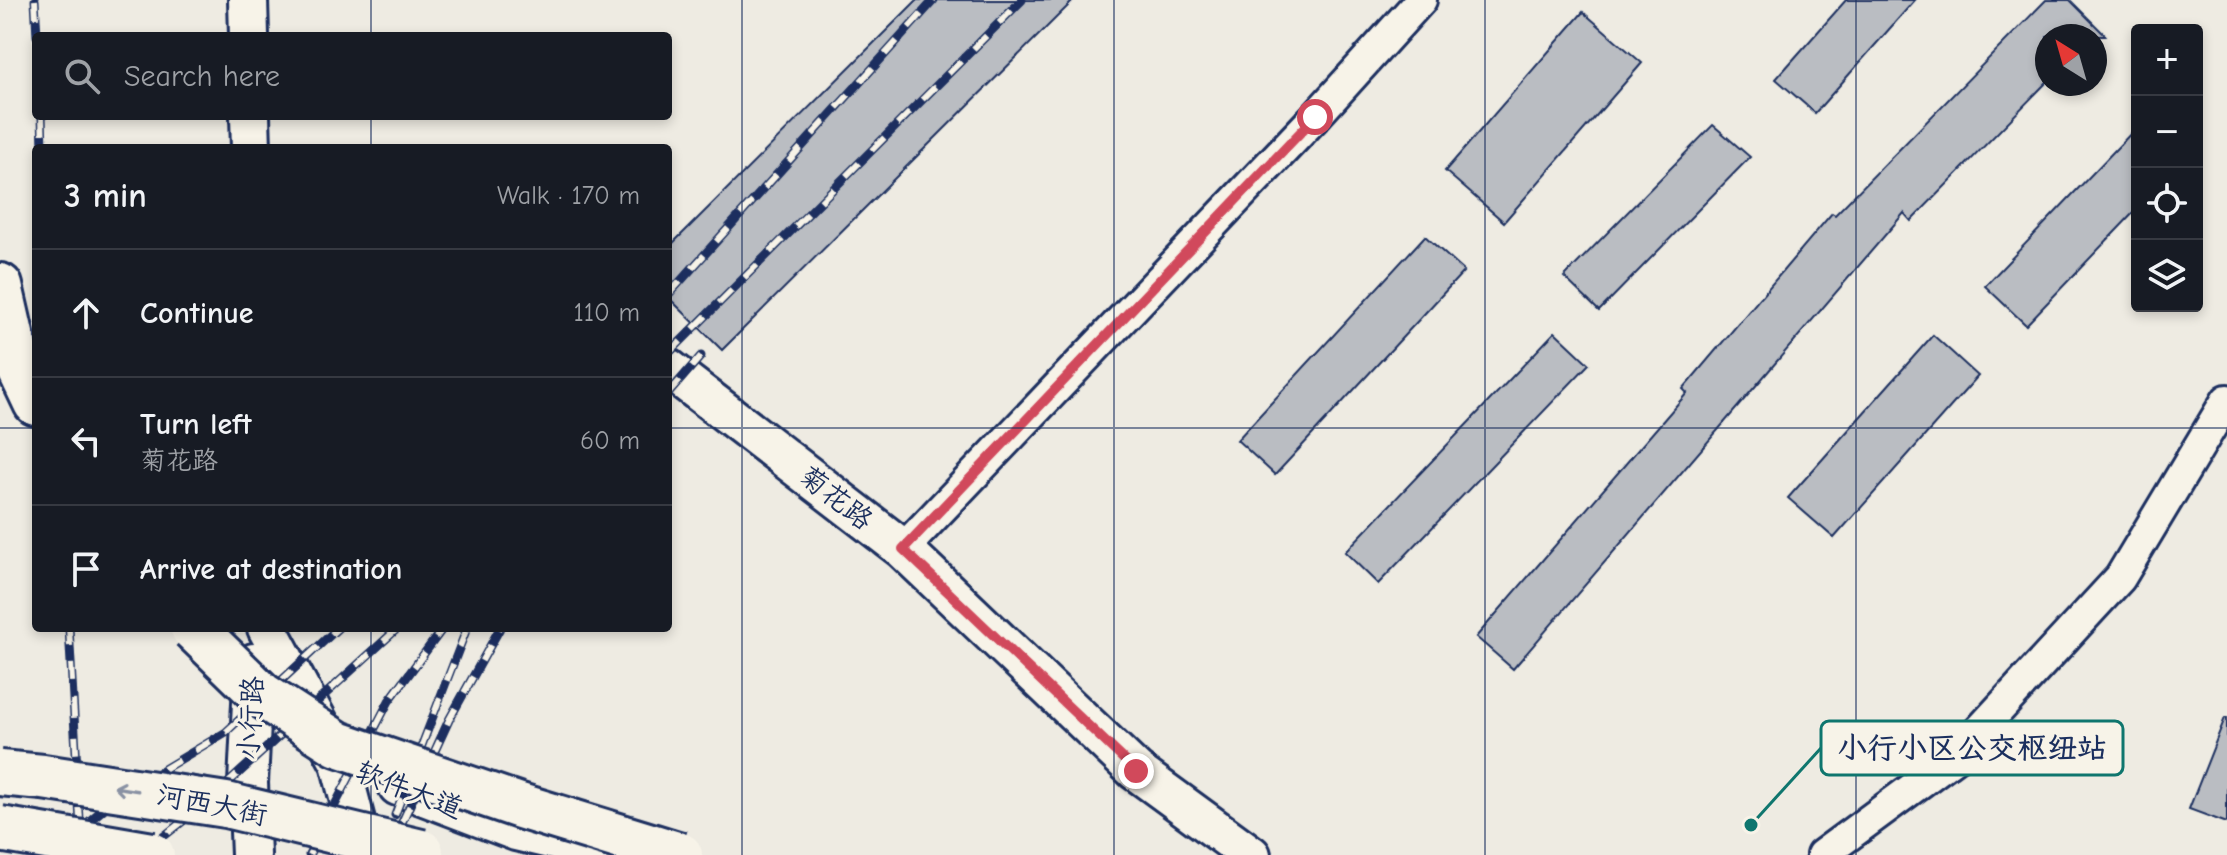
<!DOCTYPE html>
<html lang="en">
<head>
<meta charset="utf-8">
<style>
  body { margin:0; font-family:"Comic Neue","LXGW WenKai TC",sans-serif; background:#20242c; color:#f1f3f6 }
  .controls { position:absolute; right:24px; top:24px; display:grid; overflow:hidden; border-radius:8px; box-shadow:0 4px 12px #0003 }
  .controls button { width:72px; height:72px; display:grid; place-items:center; padding:0; border:0; border-bottom:2px solid #363941; background:#171b24; color:#f1f3f6; font:40px sans-serif }
  .compass { position:absolute; left:2035px; top:24px; width:72px; height:72px; border-radius:50%; background:#171b24; box-shadow:0 4px 12px #0003; rotate:323deg }
  .stop { position:absolute; width:24px; height:24px; margin:-18px; border:6px solid #d1495b; border-radius:50%; background:#fff }
  .stop.end { background:#d1495b; border-color:#fff; box-shadow:0 2px 8px #0008 }
  .list { margin:0; padding:0; list-style:none }
  h2 { display:flex; justify-content:space-between; align-items:center; height:104px; margin:0; padding:0 32px; font-size:34px }
  h2 small { font-size:26px; font-weight:400; color:#9ea1a6 }
  .list li { display:grid; grid-template-columns:52px 1fr auto; gap:24px; align-items:center; box-sizing:border-box; height:128px; padding:0 32px; border-top:2px solid #363941 }
  .list b { display:block; font-size:30px; white-space:nowrap }
  .list p { margin:0; font-size:26px; white-space:nowrap; color:#9ea1a6 }
  .list em { font-size:26px; font-style:normal; color:#9ea1a6 }
  .icon { flex:none; width:44px; height:44px; fill:none; stroke:currentColor; stroke-width:2; stroke-linecap:round; stroke-linejoin:round }
  .map { position:relative; flex:none; width:2227px; height:855px; overflow:hidden }
  .search { position:absolute; background:#171b24; box-shadow:0 4px 12px #0003; left:32px; top:32px; width:640px; height:88px; display:flex; align-items:center; gap:20px; box-sizing:border-box; padding:0 28px; border-radius:8px; color:#9ea1a6; font-size:30px }
  .panel { position:absolute; background:#171b24; box-shadow:0 4px 12px #0003; left:32px; top:144px; width:640px; height:488px; border-radius:8px }
  .map>svg:first-child { display:block }
  .building { fill:#babdc2; stroke:#1b2f5e; stroke-width:2 }
  .lines { fill:none; stroke-linecap:round; stroke-linejoin:round }
  .minor-casing { stroke:#1b2f5e; stroke-width:36 }
  .tertiary-casing { stroke:#1b2f5e; stroke-width:44 }
  .trunk-casing { stroke:#1b2f5e; stroke-width:50 }
  .minor { stroke:#f7f3e8; stroke-width:30 }
  .tertiary { stroke:#f7f3e8; stroke-width:38 }
  .trunk { stroke:#f7f3e8; stroke-width:44 }
  .rail-casing { stroke:#1b2f5e; stroke-width:9 }
  .rail { stroke:#f7f3e8; stroke-width:6; stroke-dasharray:18; stroke-linecap:butt }
  .primary-bridge-casing { stroke:#1b2f5e; stroke-width:50; stroke-linecap:butt }
  .trunk-bridge-casing { stroke:#1b2f5e; stroke-width:50; stroke-linecap:butt }
  .primary-bridge { stroke:#f7f3e8; stroke-width:44 }
  .trunk-bridge { stroke:#f7f3e8; stroke-width:44 }
  .oneway { stroke:#8991a3 }
  .route { stroke:#d1495b; stroke-width:10 }
  .grid { fill:none; stroke:#1b2f5e; stroke-width:2; stroke-opacity:0.55 }
  .labels { text-anchor:middle; dominant-baseline:central; stroke-width:6; stroke-linejoin:round; paint-order:stroke }
  .street-label { font-size:28px; fill:#1b2f5e; stroke:#f7f3e8 }
  .leader { fill:none; stroke:#0f766e; stroke-width:3 }
  .callout-dot { fill:#0f766e; stroke:#f7f3e8; stroke-width:3 }
  .callout { fill:#f7f3e8; stroke:#0f766e; stroke-width:3 }
  .callout-label { font-size:30px; text-anchor:middle; font-weight:bold; fill:#1b2f5e }
</style>
</head>
<body>
<div class="map">
<svg width="2227" height="855" viewBox="0 0 2227 855">
  <rect width="100%" height="100%" fill="#eeebe2"/>
  <filter id="ink" filterUnits="userSpaceOnUse"><feTurbulence type="fractalNoise" baseFrequency=".0125" numOctaves="2"/><feDisplacementMap in="SourceGraphic" scale="16" xChannelSelector="R" yChannelSelector="G"/><feConvolveMatrix kernelMatrix="1 2 1 2 8 2 1 2 1" color-interpolation-filters="sRGB"/></filter>
  <g filter="url(#ink)">
    <!-- building -->
    <path class="building" d="M917,0h157l-352,350 -54,-53v-49z
      M1846,0h69l-100,113 -39,-34z
      M2046,0h24l36,36h-59v46l-136,139 -7,-8 -391,456 -37,-32 211,-244 -4,-4 149,-176 3,2z
      M1583,12l59,51 -138,159 -59,-51z
      M1713,125l37,32 -151,154 -35,-34z
      M2137,127v82l-111,116 -41,-39z
      M1425,236l39,35 -189,204 -38,-35z
      M1555,332l34,32 -211,220 -33,-32z
      M1933,335l45,41 -144,162 -46,-40z
      M2225,718h2v105l-38,-14z"/>
    <g class="lines">
      <defs>
        <path id="minor" d="M903,549l412,-432 106,-117
          M1822,855l133,-98 165,-179 107,-178"/>
        <path id="tertiary" d="M248,0l1,36
          M250,116l1,32
          M668,368l235,181 233,222 115,84
          M267,628l73,135 24,92
          M398,786l118,45 98,23
          M251,855l-3,-72 6,-120"/>
        <path id="trunk" d="M0,286l18,79 18,38"/>
      </defs>
      <!-- minor casing -->
      <use href="#minor" class="minor-casing"/>
      <!-- tertiary casing -->
      <use href="#tertiary" class="tertiary-casing"/>
      <!-- trunk casing -->
      <use href="#trunk" class="trunk-casing"/>
      <!-- minor -->
      <use href="#minor" class="minor"/>
      <!-- tertiary -->
      <use href="#tertiary" class="tertiary"/>
      <!-- trunk -->
      <use href="#trunk" class="trunk"/>
      <defs>
        <path id="rail" d="M35,0l2,36
          M42,116l1,32
          M668,295l266,-295
          M668,354l354,-354
          M668,394l33,-38
          M69,628l13,227
          M395,815l72,-187
          M49,855l70,-59 107,-64 112,-104
          M140,855l66,-52 192,-175
          M309,855l80,-154 54,-73
          M387,855l62,-135 51,-92"/>
      </defs>
      <!-- rail casing -->
      <use href="#rail" class="rail-casing"/>
      <!-- rail -->
      <use href="#rail" class="rail"/>
      <defs>
        <path id="primary-bridge" d="M0,773l43,4 183,28 195,47
          M0,829l152,26"/>
        <path id="trunk-bridge" d="M193,628l69,67 76,49 182,62 160,49"/>
      </defs>
      <!-- primary-bridge casing -->
      <use href="#primary-bridge" class="primary-bridge-casing"/>
      <!-- trunk-bridge casing -->
      <use href="#trunk-bridge" class="trunk-bridge-casing"/>
      <!-- primary-bridge -->
      <use href="#primary-bridge" class="primary-bridge"/>
      <!-- trunk-bridge -->
      <use href="#trunk-bridge" class="trunk-bridge"/>
    </g>
    <!-- one-way arrows -->
    <defs><path id="oneway-shaft" d="M-6 0H5M1.5-3L5.5 0L1.5 3" fill="none" stroke-width="1.6" stroke-linecap="round" stroke-linejoin="round" transform="scale(2)"/></defs>
    <use class="oneway" href="#oneway-shaft" transform="translate(126 789) rotate(-171)"/>
  </g>
  <g class="lines" filter="url(#ink)">
    <!-- route -->
    <path class="route" d="M1136,771l-233,-222 412,-432"/>
  </g>
  <!-- grid -->
  <path class="grid" d="M371,0v36M742,0v855M1114,0v855M1485,0v855M1856,0v855M371,116v32M0,428h36M668,428h1559M371,628v227"/>
  <g class="labels">
    <!-- street labels -->
    <g class="street-label">
      <text transform="translate(836 498) rotate(38)">菊花路</text>
      <text transform="translate(251 718) rotate(-87)">小行路</text>
      <text transform="translate(409 790) rotate(21)">软件大道</text>
      <text transform="translate(212 805) rotate(11)">河西大街</text>
    </g>
  </g>
  <!-- callouts -->
  <path class="leader" d="M1751 825L1821 748"/>
  <circle class="callout-dot" cx="1751" cy="825" r="8"/>
  <rect class="callout" x="1821" y="721" width="302" height="54" rx="8"/>
  <g class="callout-label">
    <text x="1972" y="758">小行小区公交枢纽站</text>
  </g>
</svg>
<div class="controls">
<button>+</button>
<button>−</button>
<button><svg class="icon" aria-label="locate" viewBox="0 0 24 24"><circle cx="12" cy="12" r="6"/><path d="M12 2v4M12 18v4M2 12h4M18 12h4"/></svg></button>
<button><svg class="icon" aria-label="layers" viewBox="0 0 24 24"><path d="M12 4l9 5-9 5-9-5zM3 14l9 5 9-5"/></svg></button>
</div>
<svg class="compass" viewBox="-18 -18 36 36"><path d="M0-13l5 13h-10z" fill="#e53935"/><path d="M0 13l5-13h-10z" fill="#9ea1a6"/></svg>
<div class="stop" style="left:1315px;top:117px"></div>
<div class="stop end" style="left:1136px;top:771px"></div>
<div class="search"><svg class="icon" aria-label="search" viewBox="0 0 24 24"><circle cx="10" cy="10" r="6"/><path d="M15 15l6 6"/></svg>Search here</div>
<section class="panel">
<h2>3 min<small>Walk · 170 m</small></h2>
<ul class="list">
<li><svg class="icon" aria-label="ahead" viewBox="0 0 24 24"><path d="M12 20V5M6 11l6-6 6 6"/></svg><div><b>Continue</b></div><em>110 m</em></li>
<li><svg class="icon" aria-label="left" viewBox="0 0 24 24"><path d="M17 20v-9H6M10 6l-5 5 5 5"/></svg><div><b>Turn left</b><p>菊花路</p></div><em>60 m</em></li>
<li><svg class="icon" aria-label="arrive" viewBox="0 0 24 24"><path d="M6 21V4h12l-3 4 3 4H6"/></svg><div><b>Arrive at destination</b></div></li>
</ul>
</section>
</div>
</body>
</html>
